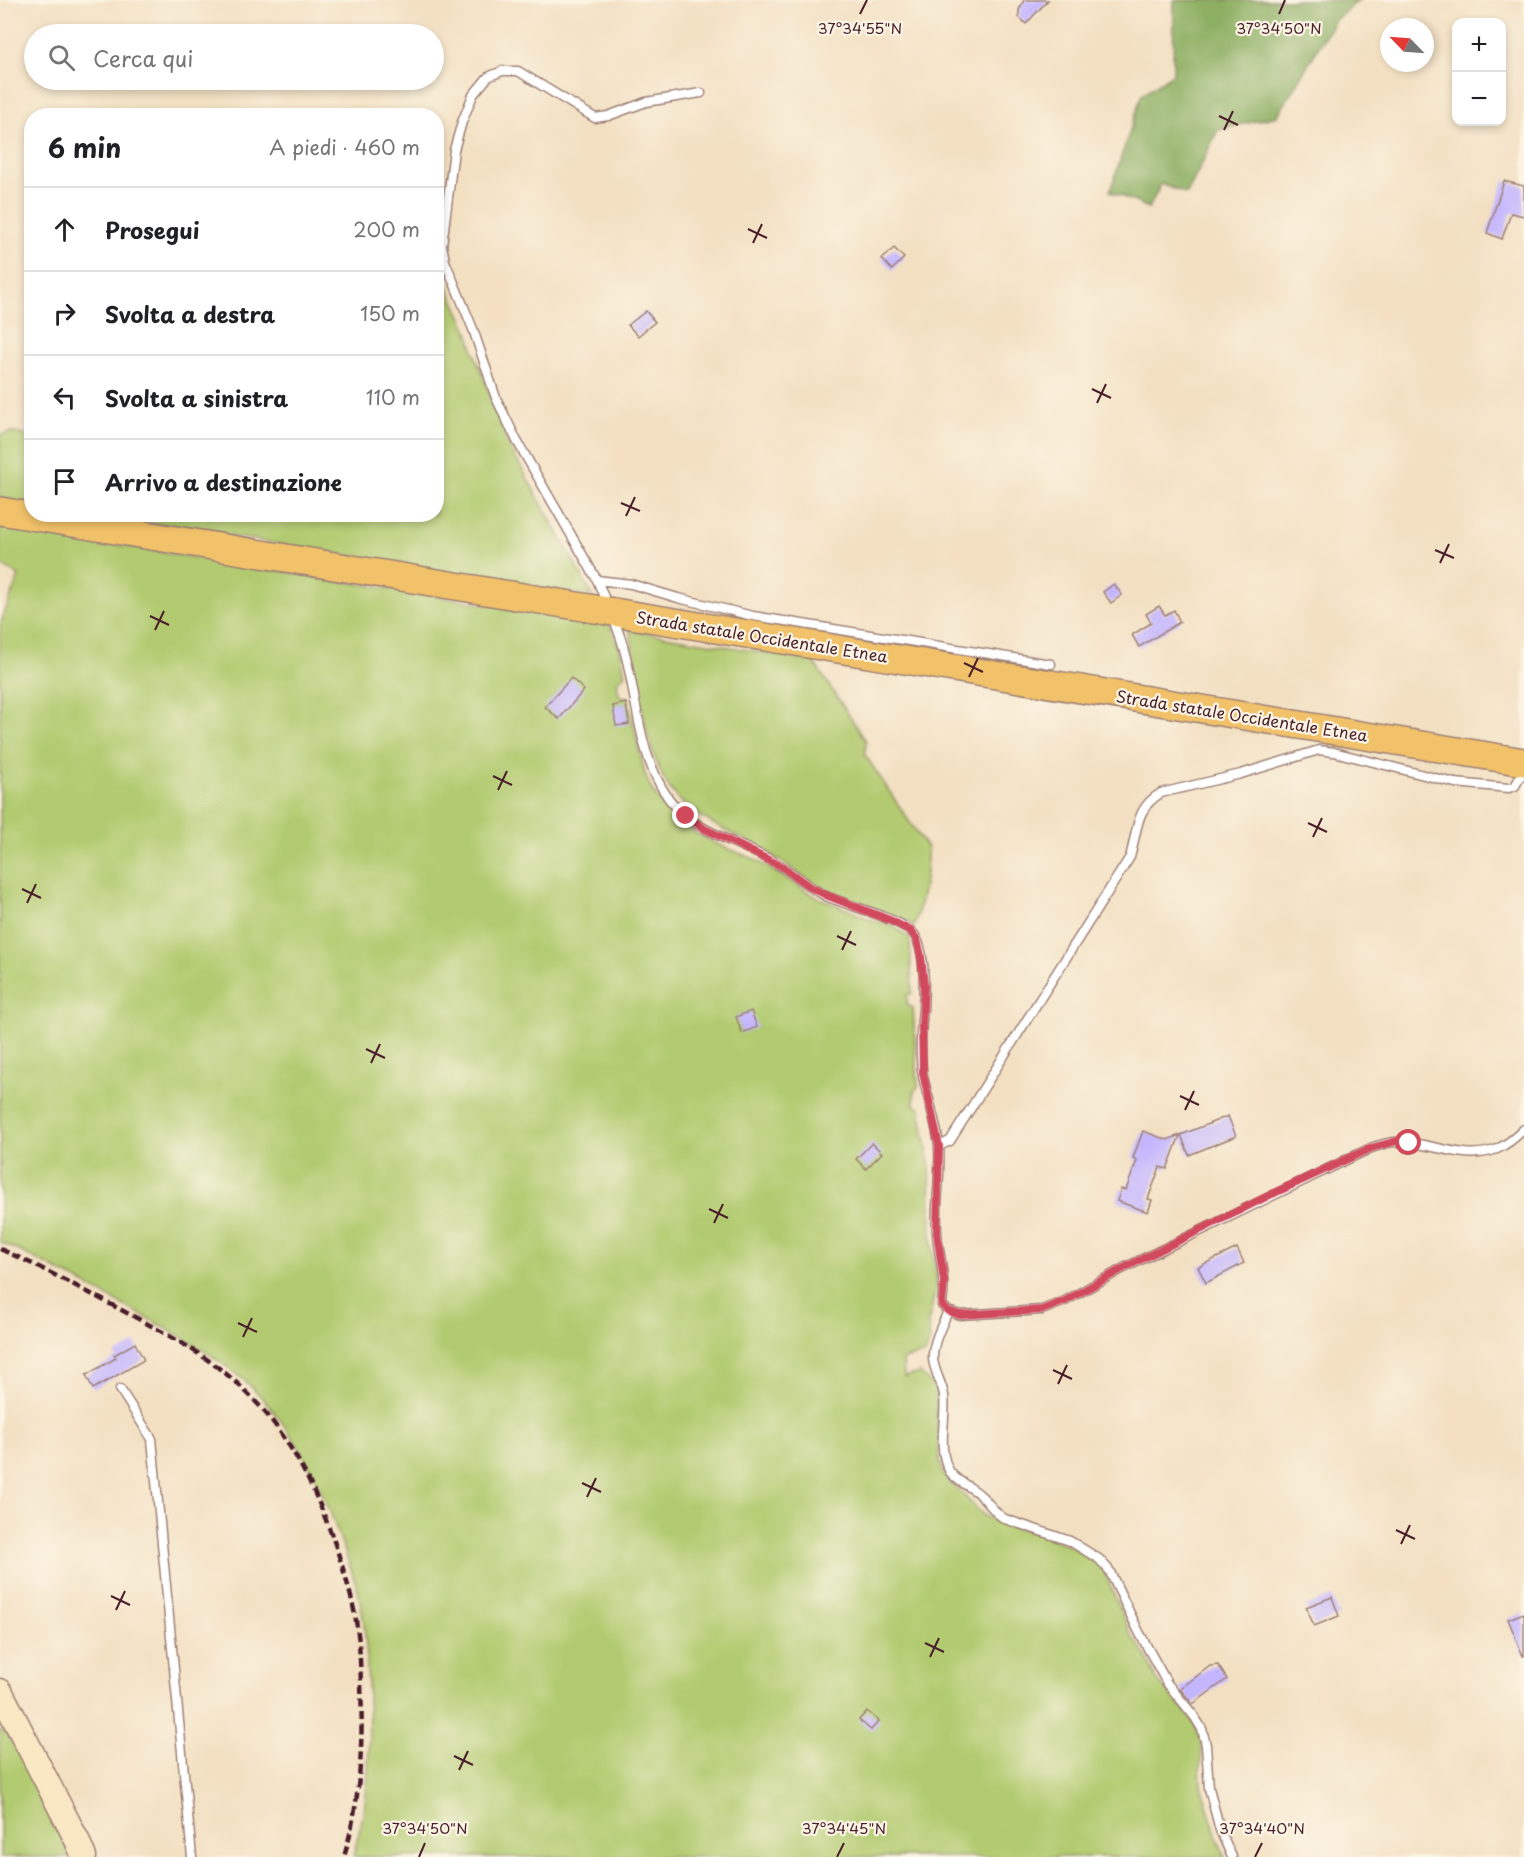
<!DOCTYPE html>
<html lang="it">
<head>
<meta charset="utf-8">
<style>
  body { margin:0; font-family:"Playpen Sans",sans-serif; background:#f2f2f2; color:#202124 }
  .controls { position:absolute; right:18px; top:18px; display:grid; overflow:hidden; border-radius:12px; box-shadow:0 3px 9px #0003 }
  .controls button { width:54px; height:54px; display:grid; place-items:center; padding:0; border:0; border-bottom:2px solid #e0e0e0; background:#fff; color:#202124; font:30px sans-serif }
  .compass { position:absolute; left:1380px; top:18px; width:54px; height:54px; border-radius:50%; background:#fff; box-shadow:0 3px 9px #0003; rotate:295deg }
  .stop { position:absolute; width:18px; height:18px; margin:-14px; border:4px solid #d1495b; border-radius:50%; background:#fff }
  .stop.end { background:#d1495b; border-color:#fff; box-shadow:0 2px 6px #0008 }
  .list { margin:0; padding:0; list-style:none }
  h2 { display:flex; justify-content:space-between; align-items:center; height:78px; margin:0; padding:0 24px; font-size:26px }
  h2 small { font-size:20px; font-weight:400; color:#757577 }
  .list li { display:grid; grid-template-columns:39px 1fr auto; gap:18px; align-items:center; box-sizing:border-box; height:84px; padding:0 24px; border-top:2px solid #e0e0e0 }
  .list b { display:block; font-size:22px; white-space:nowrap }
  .list em { font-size:20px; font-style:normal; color:#757577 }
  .icon { flex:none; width:33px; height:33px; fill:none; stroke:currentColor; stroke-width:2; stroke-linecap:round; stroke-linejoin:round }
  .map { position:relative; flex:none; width:1524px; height:1857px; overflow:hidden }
  .search { position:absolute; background:#fff; box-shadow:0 3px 9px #0003; left:24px; top:24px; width:420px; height:66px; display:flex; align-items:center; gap:15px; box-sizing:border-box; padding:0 21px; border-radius:33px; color:#757577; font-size:22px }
  .panel { position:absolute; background:#fff; box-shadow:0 3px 9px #0003; left:24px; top:108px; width:420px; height:414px; border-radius:24px }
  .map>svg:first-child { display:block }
  .green { fill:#b2cb70; stroke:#7e754e; stroke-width:1.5 }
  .forest { fill:#8daf62; stroke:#6c6746; stroke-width:1.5 }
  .building { fill:#c4b6fe }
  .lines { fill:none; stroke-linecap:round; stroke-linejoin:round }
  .lane-casing { stroke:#9e8076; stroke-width:11 }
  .secondary-casing { stroke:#9e8076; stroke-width:27 }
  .primary-casing { stroke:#9e8076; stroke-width:30 }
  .lane { stroke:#fff; stroke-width:8 }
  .secondary { stroke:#fae7c3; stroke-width:24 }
  .primary { stroke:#f2c26a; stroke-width:27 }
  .rail { stroke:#4a1f2b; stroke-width:4.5; stroke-dasharray:9 4.5; stroke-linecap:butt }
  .route { stroke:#d1495b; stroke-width:8 }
  .ticks { fill:none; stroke:#4a1f2b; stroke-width:2 }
  .labels { text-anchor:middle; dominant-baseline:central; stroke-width:4.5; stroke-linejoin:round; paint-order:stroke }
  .street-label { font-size:16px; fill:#4a1f2b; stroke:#fcf5e5 }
  .ticks-label { font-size:15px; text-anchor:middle; fill:#4a1f2b; stroke:#fcf5e5; stroke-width:4.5; stroke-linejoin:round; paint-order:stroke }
</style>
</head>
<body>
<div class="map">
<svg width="1524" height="1857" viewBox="0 0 1524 1857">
  <rect width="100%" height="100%" fill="#fcf5e5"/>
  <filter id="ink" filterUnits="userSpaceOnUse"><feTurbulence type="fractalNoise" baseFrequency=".0167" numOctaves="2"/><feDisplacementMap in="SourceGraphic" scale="12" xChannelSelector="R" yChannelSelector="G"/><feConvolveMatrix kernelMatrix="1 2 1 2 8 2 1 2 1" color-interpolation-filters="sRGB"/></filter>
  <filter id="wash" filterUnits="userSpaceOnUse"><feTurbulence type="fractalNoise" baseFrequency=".008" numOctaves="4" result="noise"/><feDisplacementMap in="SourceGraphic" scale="24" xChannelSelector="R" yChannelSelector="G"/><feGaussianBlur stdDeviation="1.35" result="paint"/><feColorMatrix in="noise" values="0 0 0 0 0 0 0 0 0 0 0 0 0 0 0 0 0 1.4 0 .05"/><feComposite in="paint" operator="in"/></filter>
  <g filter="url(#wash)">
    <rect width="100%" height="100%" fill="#f3e0c2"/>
    <!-- green -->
    <path class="green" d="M437,258v7l30,64 8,26 32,87 86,154 -489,-81 332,-1z
      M11,432l20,5v66l-31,-5v-63z
      M0,525l80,14 529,85 11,25 5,26 -8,7 2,13 9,3 11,51 7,28 7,15 15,19 26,21 25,13 35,14 61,37 57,24 20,5 18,14 2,54 -5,2v9l6,4 5,79 -4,4v13l6,4 10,60 1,65 6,50 -9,40 2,18 -5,13 -22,5 1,18 16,-4 16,16 3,66 4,19 41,42 39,14 16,2 45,21 18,14 30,69 13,18 12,26 36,41 7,17 2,14 -2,16 1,17 15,50 9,22h-872c5,-20 11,-41 13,-62 4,-35 3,-70 2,-105 -1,-31 -2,-64 -9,-95 -8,-29 -19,-57 -30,-86 -20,-48 -45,-93 -84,-128 -36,-31 -78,-52 -120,-75 -41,-22 -82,-45 -125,-64v-617l19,-49 -19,-12z
      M630,630l183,31 53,80 -1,14 62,93c1,27 -5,52 -13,78l-7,-5c-25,-9 -59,-18 -82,-31 -22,-12 -42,-29 -65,-42 -34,-19 -74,-31 -95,-67 -22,-39 -28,-107 -35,-151z
      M0,1730l7,3 44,80 19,44h-70z"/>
    <!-- forest -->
    <path class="forest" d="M1174,0h185l-24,20 -58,96 -59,14 -31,64 -26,-10 -12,24 -39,-17 32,-97 31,-20z"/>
    <g id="blocks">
      <!-- building -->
      <path class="building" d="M1024,0h24l-22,24 -7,-7v-7z
        M1504,181l20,5v30l-13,-3 -9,26 -15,-6z
        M894,248l10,10 -12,12 -10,-11z
        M646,311l9,11 -17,14 -10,-11z
        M1114,584l8,11 -11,8 -8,-11z
        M1159,606l6,9 9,-5 6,12 -41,25 -7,-12 19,-12 -5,-9z
        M571,678l13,12 -25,29 -14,-12z
        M626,703l3,21 -13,2 -3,-20z
        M751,1011l6,16 -15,6 -6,-16z
        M1228,1116l8,20 -47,19 -8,-20z
        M1143,1131l24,9 13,-5 -13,34 -7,-2 -12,32 4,1 -4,12 -31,-11 4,-12 5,1 11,-30 -4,-2z
        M872,1143l10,10 -16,16 -10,-10z
        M1237,1248l7,15 -38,20 -8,-16z
        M135,1343l9,17 -51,29 -7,-14 30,-17 -2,-3z
        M1332,1597l7,19 -25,10 -8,-19z
        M1524,1613v43h-1l-15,-37z
        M1218,1665l9,14 -34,25 -13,-15 30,-23z
        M867,1711l12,10 -8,9 -12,-10z"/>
    </g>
  </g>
  <g filter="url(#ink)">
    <use href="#blocks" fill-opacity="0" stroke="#9e8076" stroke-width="1.5"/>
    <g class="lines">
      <defs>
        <path id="lane" d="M597,580l34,4 47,14 75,18 298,48
          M604,597l-7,-17 -80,-139 -21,-43 -23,-69 -28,-68 -3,-16 12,-95 8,-28 11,-27 15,-18 14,-6h16l77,47 13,-2 38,-14 55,-9
          M615,623c24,56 17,125 54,176 26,35 76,44 112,67 15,9 28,22 45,30 23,10 65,20 84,34 17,14 14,59 13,79 -2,21 -4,46 0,67 5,24 14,48 16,71 2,29 -4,58 -2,86 1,15 5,30 6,45 1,9 0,18 -1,27l6,6 12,4 82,-5 23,-9 57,-32 249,-121c9,-3 18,-7 28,-6 33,0 65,20 98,7 11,-5 19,-12 27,-20
          M939,1146l11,-5 180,-284c8,-27 5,-49 31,-64l80,-19 78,-24 15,2 121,31 54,5 6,-2 8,-14
          M948,1311c-6,15 -16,32 -15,48 1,12 9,24 11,36 3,24 -8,54 6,77 7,10 20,14 29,22 10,8 15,19 26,25l65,22 29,18 10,11 30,62 28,51 27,33 8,13 4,16 3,43 11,42 12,27
          M120,1389l32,50 40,418"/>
        <path id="secondary" d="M0,1691l77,149 7,17"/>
        <path id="primary" d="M0,511l1524,251"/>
      </defs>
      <!-- lane casing -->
      <use href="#lane" class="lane-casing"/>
      <!-- secondary casing -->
      <use href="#secondary" class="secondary-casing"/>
      <!-- primary casing -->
      <use href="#primary" class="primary-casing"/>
      <!-- lane -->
      <use href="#lane" class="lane"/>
      <!-- secondary -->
      <use href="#secondary" class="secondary"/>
      <!-- primary -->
      <use href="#primary" class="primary"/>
      <!-- rail -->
      <path class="rail" d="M0,1249c39,17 76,37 114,57 43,23 90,46 126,80 47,43 74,99 95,158 9,27 18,55 22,83 3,18 3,37 4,55 2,60 0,117 -17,175"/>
    </g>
  </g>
  <g class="lines" filter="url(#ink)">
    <!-- route -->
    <path class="route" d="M686,816l19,13 76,37 29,21 16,8 66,26 19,10 6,9 4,16 3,30 -2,40 1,47 16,73 -2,87 7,48 -2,24 6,6 12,4 82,-5 23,-9 57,-32 150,-75 99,-46 26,-7 12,2"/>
  </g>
  <!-- ticks -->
  <path class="ticks" d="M860,14l7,-14M1279,14l6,-14M1219,116l19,9M1224,130l9,-19M748,229l19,9M753,243l9,-19M1092,389l19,9M1097,403l9,-19M621,503l19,8M626,516l9,-19M1435,550l19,8M1440,563l9,-19M150,616l19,9M155,630l9,-19M964,663l19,9M969,677l9,-19M493,776l19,9M498,790l9,-19M1308,823l19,9M1313,837l9,-19M22,889l19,9M27,903l9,-19M837,936l19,9M842,950l9,-19M366,1049l19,9M371,1063l9,-19M1180,1096l19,9M1185,1110l9,-19M709,1209l19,9M714,1223l9,-19M238,1323l19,9M243,1337l9,-19M1053,1370l19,9M1058,1384l9,-19M582,1483l19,9M587,1497l9,-19M1396,1530l19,9M1401,1544l9,-19M111,1596l19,9M116,1610l9,-19M925,1643l19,9M930,1657l9,-19M454,1756l19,9M459,1770l9,-19M419,1857l6,-14M837,1857l7,-14M1255,1857l7,-14"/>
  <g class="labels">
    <!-- street labels -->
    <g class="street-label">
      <text transform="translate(762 636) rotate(9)">Strada statale Occidentale Etnea</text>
      <text transform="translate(1242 715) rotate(9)">Strada statale Occidentale Etnea</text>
    </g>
  </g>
  <g class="ticks-label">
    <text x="860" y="34">37°34'55"N</text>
    <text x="1279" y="34">37°34'50"N</text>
    <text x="425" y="1834">37°34'50"N</text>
    <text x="844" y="1834">37°34'45"N</text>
    <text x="1262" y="1834">37°34'40"N</text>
  </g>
</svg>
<div class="controls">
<button>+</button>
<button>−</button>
</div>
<svg class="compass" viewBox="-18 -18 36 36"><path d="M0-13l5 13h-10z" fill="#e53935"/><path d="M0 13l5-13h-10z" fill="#757577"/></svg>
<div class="stop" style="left:1409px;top:1143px"></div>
<div class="stop end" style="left:686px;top:816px"></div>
<div class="search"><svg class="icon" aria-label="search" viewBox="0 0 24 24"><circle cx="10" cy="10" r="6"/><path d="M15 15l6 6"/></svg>Cerca qui</div>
<section class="panel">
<h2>6 min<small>A piedi · 460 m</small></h2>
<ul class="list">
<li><svg class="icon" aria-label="ahead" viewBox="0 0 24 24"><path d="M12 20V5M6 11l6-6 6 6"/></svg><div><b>Prosegui</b></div><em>200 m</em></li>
<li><svg class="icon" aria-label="right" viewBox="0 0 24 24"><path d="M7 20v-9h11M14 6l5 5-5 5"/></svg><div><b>Svolta a destra</b></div><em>150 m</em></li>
<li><svg class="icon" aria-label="left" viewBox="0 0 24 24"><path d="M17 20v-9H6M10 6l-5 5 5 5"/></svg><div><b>Svolta a sinistra</b></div><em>110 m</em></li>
<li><svg class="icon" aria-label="arrive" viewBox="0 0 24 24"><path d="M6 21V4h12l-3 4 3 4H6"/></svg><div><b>Arrivo a destinazione</b></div></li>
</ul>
</section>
</div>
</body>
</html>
